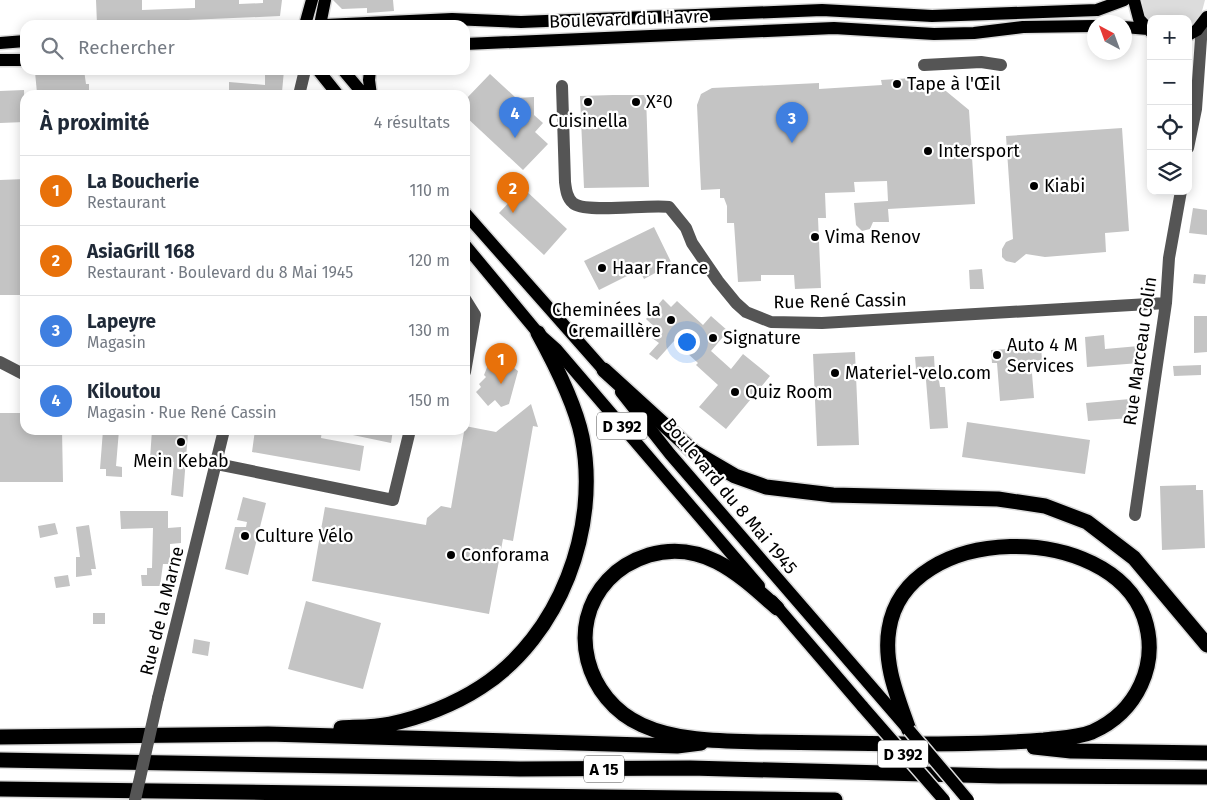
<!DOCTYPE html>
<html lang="fr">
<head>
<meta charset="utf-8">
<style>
  body { margin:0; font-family:"Fira Sans",sans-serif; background:#f6f6f7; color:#1f2937 }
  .controls { position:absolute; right:15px; top:15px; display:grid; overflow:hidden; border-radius:10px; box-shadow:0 2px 12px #0003 }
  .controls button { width:45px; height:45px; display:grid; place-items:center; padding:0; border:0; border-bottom:1px solid #e0e1e3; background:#fff; color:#1f2937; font:25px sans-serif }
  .compass { position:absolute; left:1087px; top:15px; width:45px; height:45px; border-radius:50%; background:#fff; box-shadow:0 2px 12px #0003; rotate:319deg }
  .you { position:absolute; left:686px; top:341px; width:18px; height:18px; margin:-12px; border:4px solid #fff; border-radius:50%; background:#1a73e8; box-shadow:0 0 0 8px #1a73e833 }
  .badge { display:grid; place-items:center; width:32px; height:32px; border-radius:50%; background:#000; color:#fff; font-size:16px; font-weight:700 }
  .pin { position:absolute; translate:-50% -41px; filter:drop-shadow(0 1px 2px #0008) }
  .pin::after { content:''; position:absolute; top:26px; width:18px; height:15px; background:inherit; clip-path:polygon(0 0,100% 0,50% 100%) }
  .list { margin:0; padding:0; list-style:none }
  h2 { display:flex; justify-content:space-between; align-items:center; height:65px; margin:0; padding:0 20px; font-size:21px }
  h2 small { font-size:16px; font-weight:400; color:#747a83 }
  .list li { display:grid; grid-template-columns:32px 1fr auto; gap:15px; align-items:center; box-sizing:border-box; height:70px; padding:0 20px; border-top:1px solid #e0e1e3 }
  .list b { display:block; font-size:19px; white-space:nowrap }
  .list p { margin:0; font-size:16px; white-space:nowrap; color:#747a83 }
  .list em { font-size:16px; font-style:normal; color:#747a83 }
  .icon { flex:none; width:28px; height:28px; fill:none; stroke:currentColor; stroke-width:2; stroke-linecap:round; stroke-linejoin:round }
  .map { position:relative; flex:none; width:1207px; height:800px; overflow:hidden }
  .search { position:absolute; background:#fff; box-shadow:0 2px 12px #0003; left:20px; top:20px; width:450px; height:55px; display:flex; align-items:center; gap:12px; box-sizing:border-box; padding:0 18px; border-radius:15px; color:#747a83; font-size:19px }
  .panel { position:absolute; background:#fff; box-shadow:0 2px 12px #0003; left:20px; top:90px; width:450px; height:345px; border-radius:15px }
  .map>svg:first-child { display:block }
  .green { fill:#dcdcdc }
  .building { fill:#c4c4c4 }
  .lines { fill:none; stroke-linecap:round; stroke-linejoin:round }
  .major-casing { stroke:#dbdbdb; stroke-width:15 }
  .highway-casing { stroke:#dbdbdb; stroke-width:18 }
  .minor { stroke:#555; stroke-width:12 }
  .major { stroke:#000; stroke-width:12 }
  .highway { stroke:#000; stroke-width:15 }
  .major-bridge-casing { stroke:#dbdbdb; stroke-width:15; stroke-linecap:butt }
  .minor-bridge { stroke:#555; stroke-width:12 }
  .major-bridge { stroke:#000; stroke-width:12 }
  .poi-dot { fill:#000; stroke:#fff; stroke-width:2 }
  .labels { text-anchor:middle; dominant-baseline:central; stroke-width:4.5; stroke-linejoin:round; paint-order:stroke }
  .shield { fill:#fff; stroke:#4c4c4c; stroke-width:1 }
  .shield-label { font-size:16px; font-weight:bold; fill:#000 }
  .street-label { font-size:18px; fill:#000; stroke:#fff }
  .poi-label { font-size:18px; fill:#000; stroke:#fff; text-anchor:start }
</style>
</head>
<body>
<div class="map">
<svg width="1207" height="800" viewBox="0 0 1207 800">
  <rect width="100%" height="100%" fill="#fff"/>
  <!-- green -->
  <path class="green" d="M1142,0h63l-4,15 -13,13v-9h-37v4l-7,-9z"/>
  <!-- building -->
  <path class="building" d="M96,0h46v10l53,-2v-8h44v4l24,-1v-3h19l-2,16 -183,8z
    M333,0h60l1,11 -27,2v-5l-25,1z
    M84,70l2,14h3v11h-15v-3l-37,1 -2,-21z
    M265,70h19l-2,22 -7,-1v4h-46v-13l36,3z
    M490,74l26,24 18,-1v18l9,8 -8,9 13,12 -25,26 -58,-54v-16z
    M912,78v5l23,-1 34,28 6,94 -87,5 1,13h-16l-3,7 -8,2 -6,-6 -2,-22 34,-2 -1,-20 -33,1 1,10 -30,1 1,25h-8l3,70 -26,1 -1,-14h-33v6l-23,1 -4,-59h-7v-17l-3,-8h-4v-9l-19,1 -4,-85 4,-11 11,-6 107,-5v6l63,-4 -1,-5z
    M24,90l1,32 -25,1v-32z
    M613,95h33l3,92 -65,1 -4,-92z
    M1122,128l7,103 -24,2 1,19 -61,5 -19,-3 -11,9 -9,-2 -4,-4v-8l4,-7 7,-3 -7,-103z
    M25,179v116h-25v-115z
    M523,188l44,41 -23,26 -45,-42z
    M1193,208l14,2v25l-18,-2z
    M654,227l18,37 -28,15 -5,-9 -40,20 -15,-29z
    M982,269l2,20h-14l-1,-19z
    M1194,274l12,1 -1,9 -12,-1z
    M663,299l8,8 6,-6 26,24 8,-9 17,15 -17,20 20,18 12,-15 27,22 -44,53 -27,-22 19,-22 -22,-20 2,-2 -24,-22 -17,19 -8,-6 10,-11 -7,-5 7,-7 -13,-12z
    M1194,316h13v36l-13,1z
    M1104,335l1,14 34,-3 1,17 -53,4 -2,-30z
    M1041,347l1,13 -11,1 3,37 -34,3 -3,-38h-5l-1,-13z
    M855,352l4,93 -42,1 -4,-92z
    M934,356l1,18h3l2,13h5l3,41 -18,1 -5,-61 -9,1 -1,-12z
    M505,361l13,10 -9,33 -8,3 -6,-7 -7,6 -12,-14 5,-5 -2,-3 7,-7 -2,-2 4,-10z
    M1201,365v10l-27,1 -1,-10z
    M1130,399l1,19 -43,3 -2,-18z
    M531,404l7,23 -5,-1 -20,115 -10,-2 -14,75 -177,-33 13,-74 101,18 1,-7 14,-12 10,2 14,-82 31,6z
    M0,413h25v17h37l1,52h-63z
    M967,422l123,18 -5,34 -123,-17z
    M103,430h16l-3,36 6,1v10l-16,-1v-7h-6z
    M152,430l36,2 -5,65 -12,-2 3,-33 -24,-3z
    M255,430l38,3 1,-3h28l-1,8 43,8 -4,25 -108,-19z
    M348,430h45l-2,13 -43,-9z
    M1196,485v5h7l2,58 -43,2 -2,-64z
    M243,497l23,6 -18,72 -23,-6 10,-42h11l1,-5 -10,-2z
    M120,511h48v17l13,-1v16l-11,1v20h-7l-3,22h-18l-1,-11h6v-7h5l1,-40 -32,1z
    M55,523l3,11 -18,4 -2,-12z
    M89,525l7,44h-5l1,6 -16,2v-20h4l-4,-30z
    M68,575l2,11 -14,2 -2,-11z
    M306,601l75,22 -18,66 -75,-20z
    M93,613h12v11h-12z
    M194,639l16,3 -2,14 -16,-3z"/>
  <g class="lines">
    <defs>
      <path id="major" d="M1134,0l5,19 12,13
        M305,25l7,-25
        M320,25l5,-25
        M325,25l127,-6 69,3 301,-12 110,6 165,-6 27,-10
        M1124,27l24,2
        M1188,35l9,-5 10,-13
        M0,43l25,-2
        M465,44l369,-16 100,6 40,-1 49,-6 71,-1
        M0,60h25
        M318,70l20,25
        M343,70l21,25
        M370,70l-1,10 2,15
        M465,213l144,163
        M465,245l73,88 18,16 203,237
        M621,392l49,62 238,275
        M772,601l91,106"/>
      <path id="highway" d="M604,370l90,82 41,24 31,11 67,8 165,4 47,7 42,16 47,36 73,87
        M777,608c-37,-33 -74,-69 -128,-53 -16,5 -29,12 -41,25 -43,46 -22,120 34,145 37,17 83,16 123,17 47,1 93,1 140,2 46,0 92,0 139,-4 16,-2 33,-2 48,-8 45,-20 68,-68 52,-115 -34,-96 -238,-96 -255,12 -6,35 9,69 20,101
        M341,728c16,-1 33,-1 49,-4 30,-6 65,-20 91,-37 79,-51 119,-159 101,-250 -7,-34 -27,-73 -44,-104
        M0,737l268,-3 409,12 24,-3
        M1034,747l37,4 136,2
        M0,760l520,9 170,-1 309,8 208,1
        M0,789l835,11"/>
    </defs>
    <!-- major casing -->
    <use href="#major" class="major-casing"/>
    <!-- highway casing -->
    <use href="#highway" class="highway-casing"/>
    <!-- minor -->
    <path class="minor" d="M924,65l57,-3 20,3
      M562,86l3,96c1,8 2,16 8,21 12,11 76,1 96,4l17,21 6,15 26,38 18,22 10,9 25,10 51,1 344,-20
      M299,95l6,-25
      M1188,148l8,-39 6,-84
      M465,299l10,16 -10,57
      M0,362l25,13
      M217,464l176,36 17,-70
      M1135,515l31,-212 3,-45 12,-67
      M158,698l66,-268"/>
    <!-- major -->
    <use href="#major" class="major"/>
    <!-- highway -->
    <use href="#highway" class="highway"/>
    <defs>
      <path id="major-bridge" d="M863,707l81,93
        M909,730l59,70"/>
    </defs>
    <!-- major-bridge casing -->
    <use href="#major-bridge" class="major-bridge-casing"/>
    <!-- minor-bridge -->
    <path class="minor-bridge" d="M135,800l23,-102"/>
    <!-- major-bridge -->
    <use href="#major-bridge" class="major-bridge"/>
  </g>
  <!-- markers -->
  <g class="poi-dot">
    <circle cx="897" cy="84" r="5"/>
    <circle cx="588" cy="102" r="5"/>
    <circle cx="636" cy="102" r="5"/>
    <circle cx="928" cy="151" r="5"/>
    <circle cx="1034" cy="186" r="5"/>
    <circle cx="815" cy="237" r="5"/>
    <circle cx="602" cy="268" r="5"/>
    <circle cx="671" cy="320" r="5"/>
    <circle cx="713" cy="338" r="5"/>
    <circle cx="997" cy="355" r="5"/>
    <circle cx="835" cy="373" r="5"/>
    <circle cx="735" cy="392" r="5"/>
    <circle cx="181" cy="442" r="5"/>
    <circle cx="245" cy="536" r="5"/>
    <circle cx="451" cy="555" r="5"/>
  </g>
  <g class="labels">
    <!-- shield labels -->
    <g class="shield">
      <rect x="597" y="412.5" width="50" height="27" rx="4"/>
      <rect x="878" y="740.5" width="50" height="27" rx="4"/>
      <rect x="584" y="755.5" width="40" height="27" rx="4"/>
    </g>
    <g class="shield-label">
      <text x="622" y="426">D 392</text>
      <text x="903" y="754">D 392</text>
      <text x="604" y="769">A 15</text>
    </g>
    <!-- street labels -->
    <g class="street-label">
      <text transform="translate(629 19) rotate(-2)">Boulevard du Havre</text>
      <text transform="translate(840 301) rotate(-1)">Rue René Cassin</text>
      <text transform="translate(1140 351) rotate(-82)">Rue Marceau Colin</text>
      <text transform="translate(730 496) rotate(50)">Boulevard du 8 Mai 1945</text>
      <text transform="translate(162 611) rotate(-76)">Rue de la Marne</text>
    </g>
    <!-- poi labels -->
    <g class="poi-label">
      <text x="907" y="84">Tape à l'Œil</text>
      <text x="646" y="102">X²0</text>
      <text x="588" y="121" text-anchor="middle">Cuisinella</text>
      <text x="938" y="151">Intersport</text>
      <text x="1044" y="186">Kiabi</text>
      <text x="825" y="237">Vima Renov</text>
      <text x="612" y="268">Haar France</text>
      <text x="661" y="310" text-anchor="end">Cheminées la<tspan x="661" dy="21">Cremaillère</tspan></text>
      <text x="723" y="338">Signature</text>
      <text x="1007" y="345">Auto 4 M<tspan x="1007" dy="21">Services</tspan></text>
      <text x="845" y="373">Materiel-velo.com</text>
      <text x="745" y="392">Quiz Room</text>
      <text x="181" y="461" text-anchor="middle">Mein Kebab</text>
      <text x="255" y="536">Culture Vélo</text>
      <text x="461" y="555">Conforama</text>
    </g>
  </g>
</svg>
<div class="controls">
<button>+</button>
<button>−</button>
<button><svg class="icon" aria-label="locate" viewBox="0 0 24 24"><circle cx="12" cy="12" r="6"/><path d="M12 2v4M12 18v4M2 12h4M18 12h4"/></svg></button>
<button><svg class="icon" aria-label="layers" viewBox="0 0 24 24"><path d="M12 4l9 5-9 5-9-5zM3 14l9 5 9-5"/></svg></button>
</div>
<svg class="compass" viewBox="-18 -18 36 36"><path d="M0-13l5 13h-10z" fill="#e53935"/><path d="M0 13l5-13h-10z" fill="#747a83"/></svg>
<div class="you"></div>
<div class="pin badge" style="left:501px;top:384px;background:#e8710a">1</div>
<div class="pin badge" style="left:513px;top:213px;background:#e8710a">2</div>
<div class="pin badge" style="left:792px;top:143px;background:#3f7fe0">3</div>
<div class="pin badge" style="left:515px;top:138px;background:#3f7fe0">4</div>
<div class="search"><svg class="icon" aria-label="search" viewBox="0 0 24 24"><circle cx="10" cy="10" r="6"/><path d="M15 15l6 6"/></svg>Rechercher</div>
<section class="panel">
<h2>À proximité<small>4 résultats</small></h2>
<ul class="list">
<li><span class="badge" style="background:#e8710a">1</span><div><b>La Boucherie</b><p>Restaurant</p></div><em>110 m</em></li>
<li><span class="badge" style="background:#e8710a">2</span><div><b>AsiaGrill 168</b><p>Restaurant · Boulevard du 8 Mai 1945</p></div><em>120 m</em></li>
<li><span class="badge" style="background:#3f7fe0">3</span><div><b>Lapeyre</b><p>Magasin</p></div><em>130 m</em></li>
<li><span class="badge" style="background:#3f7fe0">4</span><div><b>Kiloutou</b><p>Magasin · Rue René Cassin</p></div><em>150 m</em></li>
</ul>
</section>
</div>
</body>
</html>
